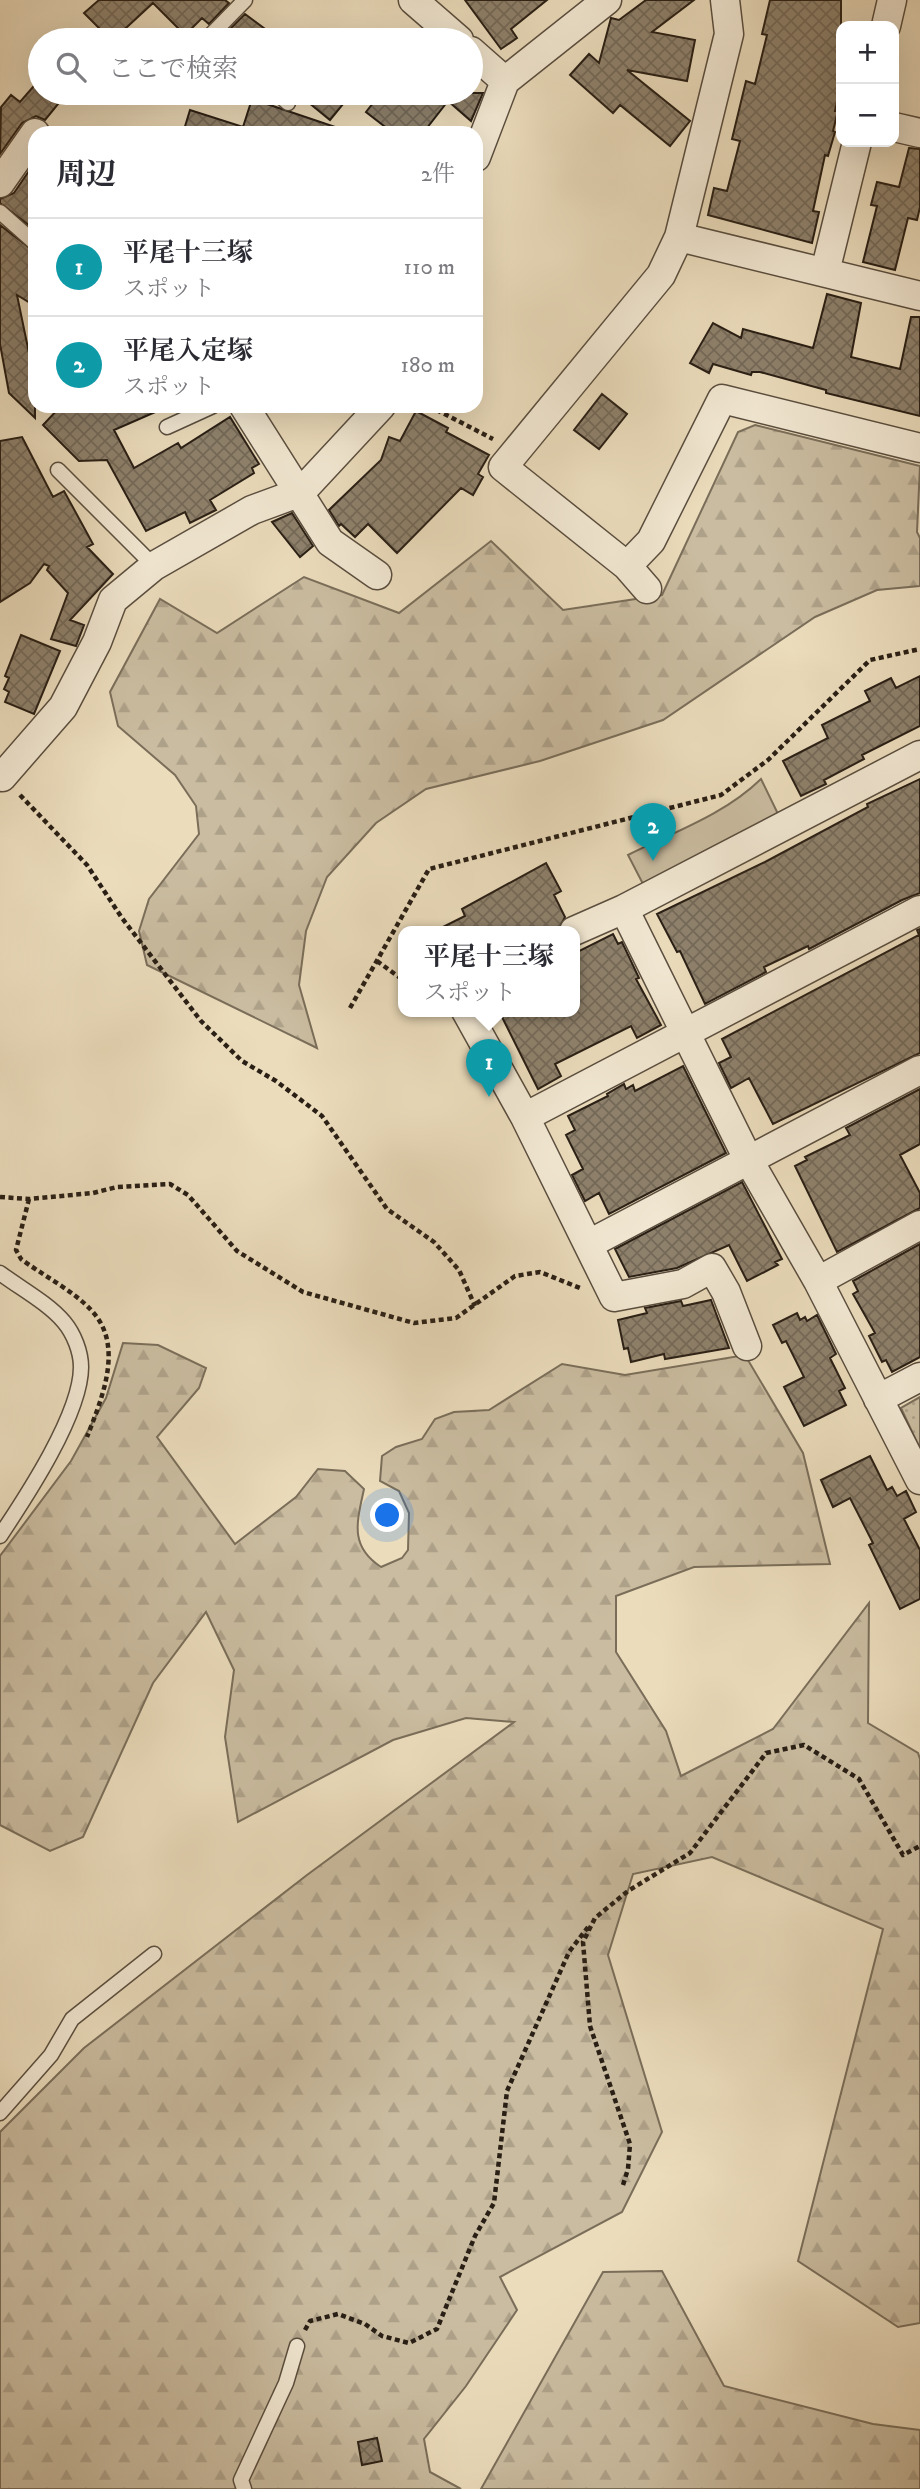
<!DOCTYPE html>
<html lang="ja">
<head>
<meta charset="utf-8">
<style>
  body { margin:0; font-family:"IM FELL DW Pica","Noto Serif JP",serif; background:#f7f7f7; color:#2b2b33 }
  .controls { position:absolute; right:21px; top:21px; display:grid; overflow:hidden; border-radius:14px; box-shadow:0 7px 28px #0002 }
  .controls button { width:63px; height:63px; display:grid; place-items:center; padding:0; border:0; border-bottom:2px solid #e1e1e2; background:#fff; color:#2b2b33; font:35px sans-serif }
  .you { position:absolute; left:388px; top:1516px; width:24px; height:24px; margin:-18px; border:5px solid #fff; border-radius:50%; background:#1a73e8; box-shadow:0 0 0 10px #1a73e833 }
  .badge { display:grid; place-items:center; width:46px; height:46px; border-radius:50%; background:#8f2418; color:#fff; font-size:23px; font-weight:700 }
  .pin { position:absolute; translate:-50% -58px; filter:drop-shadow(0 2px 4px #0008) }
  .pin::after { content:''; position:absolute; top:37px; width:24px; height:21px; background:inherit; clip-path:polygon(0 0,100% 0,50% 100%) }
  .popup { position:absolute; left:398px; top:926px; width:182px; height:91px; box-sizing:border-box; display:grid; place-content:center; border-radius:14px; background:#fff; filter:drop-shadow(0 2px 5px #0005); font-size:23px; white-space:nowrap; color:#7c7c81 }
  .popup b { font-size:26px; color:#2b2b33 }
  .popup::after { content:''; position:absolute; left:50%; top:100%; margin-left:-14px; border:14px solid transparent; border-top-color:#fff }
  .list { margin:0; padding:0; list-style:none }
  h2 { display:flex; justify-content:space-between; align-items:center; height:91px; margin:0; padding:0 28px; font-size:30px }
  h2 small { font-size:23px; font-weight:400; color:#7c7c81 }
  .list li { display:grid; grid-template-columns:46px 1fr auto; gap:21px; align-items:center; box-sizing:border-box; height:98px; padding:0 28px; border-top:2px solid #e1e1e2 }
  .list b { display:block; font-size:26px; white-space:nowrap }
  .list p { margin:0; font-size:23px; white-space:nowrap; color:#7c7c81 }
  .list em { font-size:23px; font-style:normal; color:#7c7c81 }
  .icon { flex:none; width:38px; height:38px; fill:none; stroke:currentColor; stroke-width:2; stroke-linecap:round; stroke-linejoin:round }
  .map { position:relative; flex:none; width:920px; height:2489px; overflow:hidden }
  .search { position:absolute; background:#fff; box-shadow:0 7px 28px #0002; left:28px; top:28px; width:455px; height:77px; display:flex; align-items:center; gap:18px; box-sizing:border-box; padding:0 24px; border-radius:38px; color:#7c7c81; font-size:26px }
  .panel { position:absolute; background:#fff; box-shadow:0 7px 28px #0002; left:28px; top:126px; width:455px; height:287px; border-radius:21px }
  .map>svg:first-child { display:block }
  .grass { fill:#cabca0; stroke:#7a6e5a; stroke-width:2 }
  .forest { fill:url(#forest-firs); stroke:#7a6e5a; stroke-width:2 }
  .park { fill:url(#park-dots); stroke:#7a6e5a; stroke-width:2 }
  .building { fill:url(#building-cross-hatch); stroke:#291f15; stroke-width:2 }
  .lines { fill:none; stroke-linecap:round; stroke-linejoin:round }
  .lane-casing { stroke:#5a4e3f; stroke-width:17 }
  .street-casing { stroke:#5a4e3f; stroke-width:31 }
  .path { stroke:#291f15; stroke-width:4.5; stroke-dasharray:5 3.5; stroke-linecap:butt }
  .lane { stroke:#f2e8d3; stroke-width:14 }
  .street { stroke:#f2e8d3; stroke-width:28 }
</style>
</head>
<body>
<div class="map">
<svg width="920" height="2489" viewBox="0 0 920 2489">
  <defs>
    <pattern id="forest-firs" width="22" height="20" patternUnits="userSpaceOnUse" patternTransform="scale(1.75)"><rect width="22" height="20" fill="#cabca0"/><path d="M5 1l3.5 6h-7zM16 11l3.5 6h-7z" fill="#aea189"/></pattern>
    <pattern id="park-dots" width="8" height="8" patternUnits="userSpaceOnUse" patternTransform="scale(1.75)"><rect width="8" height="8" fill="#cabca0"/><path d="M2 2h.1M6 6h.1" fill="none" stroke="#aea189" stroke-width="1.8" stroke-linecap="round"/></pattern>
    <pattern id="building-cross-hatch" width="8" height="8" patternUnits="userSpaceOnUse" patternTransform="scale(1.75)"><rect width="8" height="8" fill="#8e816c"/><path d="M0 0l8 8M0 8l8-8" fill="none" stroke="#746958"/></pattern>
  </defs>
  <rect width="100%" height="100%" fill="#ebdcbc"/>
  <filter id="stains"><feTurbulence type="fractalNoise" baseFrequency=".00286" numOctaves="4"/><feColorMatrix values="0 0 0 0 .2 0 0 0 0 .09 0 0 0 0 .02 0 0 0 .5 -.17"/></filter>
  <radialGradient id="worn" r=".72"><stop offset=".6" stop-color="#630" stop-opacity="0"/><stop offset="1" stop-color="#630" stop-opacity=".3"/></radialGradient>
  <!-- grass -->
  <path class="grass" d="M761,779l19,39 -137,66 -15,-29c46,-23 96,-40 133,-76z"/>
  <!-- forest -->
  <path class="forest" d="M755,425l165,41 -3,66 3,6v48l-43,4 -62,27 -152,103 -123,41 -114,28 -50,34 -49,54 -21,54 -7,54 18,63 -170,-83 -8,-34 10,-32 50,-65 -3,-28 -21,-31 -57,-49 -8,-34 50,-93 57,34 87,-56 95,36 92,-72 72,69 99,-15 76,-163z
    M123,1343l35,2 48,23 -7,20 -42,49 78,107 61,-47 22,-28 27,2 19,18c-7,33 -15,57 17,78l21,-9 6,-8 1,-37 -10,-22 -19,-10 2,-25 14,-9 26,-8 13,-20 19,-7 35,-2 73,-46 63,11 120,-20 58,98 27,111 -136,3 -78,29v56l50,79 15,45 92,-47 96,-126 -1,120 50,30 2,6v564l-22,4 -100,-66 85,-332 -171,-72 -79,17 -25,81 54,177 -40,80 -122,65 17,33 -51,76 -42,53 6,33 31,17h-461v-357l84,-84 223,-173 207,-153 -48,-4 -73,22 -155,82 -13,-85 9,-67 -28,-58 -53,71 -70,154 -33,14 -50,-26v-269l71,-95 35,-63z
    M662,2271l62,115 149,38 47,6v59h-439l122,-217z"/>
  <!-- park -->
  <path class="park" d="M920,1397v52l-19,-41z"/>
  <!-- building -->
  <path class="building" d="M99,0h126l4,3 -20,21 -7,-6 -17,17 -32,-32 -40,37h-26l12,-12 -15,-15z
    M465,0h82l-36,29 6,9 -16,11z
    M646,0h48l-42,32 43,8 -8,41 -60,-11 63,51 -20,25 -50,-41 -7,8 -43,-38 19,-21 10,9 12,-45 8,2z
    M770,0h71v84l-6,27h3l-5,20 2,1 -7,24 -3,-1 -12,56 6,1 -7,31 -104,-28 6,-27 13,3 13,-50 -8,-2 14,-58 9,3 12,-49 -5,-1z
    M245,14l35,26h-48l-8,-5z
    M40,79v14h27l-22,27 -9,-4 -14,7 -22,31 1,-47 10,-12 9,7z
    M297,93h55l-22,27z
    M381,93h102l-12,28 -23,-20 -25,32h-30l-27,-21z
    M252,99l89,30v4h-158l7,-23 53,17z
    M909,148l11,1v58l-3,13 -9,-2 -13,52 -32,-8 14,-56 -6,-1 6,-23 22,5z
    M35,162v68l-35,-27v-4l14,-6z
    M0,225l35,27v54l-18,-11 18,87v36l-26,-25 -9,-49z
    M827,294l34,9 -10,54 49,12 11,-52h9v99l-94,-23v-3l-66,-18h-8l-1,3 -38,-11 -4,9 -19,-10 23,-40 28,15 2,-9 70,19z
    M602,394l25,20 -28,35 -25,-19z
    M61,406h108l-55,24 20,38 44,-25 3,5 49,-31 29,47 -7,4 2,5 -44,27 6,10 -26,13 -5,-11 -39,19 -39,-71 -28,1 -36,-36z
    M416,411l32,17 -2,4 43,23 -11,19 5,3 -10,18 -12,-7 -64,65 -29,-29 -13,13 -14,-13 -2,2 -10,-16 52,-50 8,-23 11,4z
    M22,437l31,60 11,-6 29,53 -6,3 26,27 -43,46 14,5 -8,21 -25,-7 17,-46 -21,-23 2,-4 -5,-2 -14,19 -30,19v-161z
    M292,513l21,33 -13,11 -28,-35z
    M21,635l39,16 -26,63 -29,-12 4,-10 -5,-3 5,-11 -4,-2z
    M920,676v50l-58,29 2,4 -40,21 2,4 -25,12 -18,-35 45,-23 -6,-13 48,-24 -5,-10 26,-13 5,10z
    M920,779v114l-18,7 -93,49 -1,-3 -44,21 2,5 -61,32 -25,-53 -3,1 -20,-38 108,-52 103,-55 -1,-3z
    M546,863l15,28 -7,4 11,22 -7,14h-123l30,-15 -3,-7z
    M920,929v124l-147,71 -24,-46 -18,10 -12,-25 12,-6 -9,-18 197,-104 -2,-5z
    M613,934l5,10 4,-2 17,36 -3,1 25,46 -24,13 -6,-12 -76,38 6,12 -23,13 -39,-78h76v-58z
    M683,1066l43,87 -117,61 -10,-21 -14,8 -13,-26 11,-6 -17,-34 9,-5 -7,-14 40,-20 -1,-2 17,-10 2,5 7,-4 2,6z
    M920,1089v55l-20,11 20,38v15l-83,44 -42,-86 12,-6 -2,-3 45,-22 -4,-7z
    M742,1182l40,77 -7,3 3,3 -31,16 -18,-36 -52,23 -48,9 -14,-28z
    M920,1244v113l-28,15 -6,-12 -4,2 -13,-26 6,-3 -22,-39 5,-3 -5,-10z
    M711,1300l18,48 -64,11 -1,-5 -33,8 -3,-14 -4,1 -6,-29 29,-7 -2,-5 36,-7 2,5z
    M797,1313l3,7 5,-3 2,4 10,-6 19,39 -6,4 15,30 -6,3 7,14 -42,21 -20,-39 20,-10 -18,-36 -4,2 -9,-18z
    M870,1456l17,34 5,-3 5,9 9,-5 10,21 -12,7 16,31v49l-20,10 -31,-64 4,-2 -23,-45 -17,9 -12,-27z
    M377,2438l5,23 -20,4 -4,-23z"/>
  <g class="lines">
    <defs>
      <path id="lane" d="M206,40l39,-40
        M277,93l11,10
        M0,212l35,31
        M167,427l46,-21
        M58,470l96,96
        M0,1273c20,15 48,30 64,49 10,12 17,30 17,45 0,47 -55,130 -81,169
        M0,2113l51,-58 21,-36 82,-65
        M244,2489l-3,-9 45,-97 11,-37"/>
      <path id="street" d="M413,0l46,40
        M886,26l6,-26
        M471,51l34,30
        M894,127l26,6
        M476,157l29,-76 102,-81
        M0,183l35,-50
        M679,237l241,59
        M825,272l32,-130
        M244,406l86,136 47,33
        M627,566l24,-25 71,-142 198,49
        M647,589l-20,-23 -124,-99 158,-192 18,-38 50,-203 -4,-34
        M920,755l-296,154 124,250 70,122 102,199
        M0,775l2,2 61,-70 34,-65 16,-42 41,-34 98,-56 49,-18 80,-86
        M574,931l50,-22
        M466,1011l59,106 395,-207
        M525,1117l89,180 69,-13 29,-16 14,24 21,54
        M589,1244l331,-174
        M818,1281l102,-56
        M878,1399l42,-22"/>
    </defs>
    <!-- lane casing -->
    <use href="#lane" class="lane-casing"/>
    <!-- street casing -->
    <use href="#street" class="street-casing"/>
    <!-- path -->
    <path class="path" d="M429,406l64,33
      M20,795l67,70 35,53 79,103 41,40 34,20 46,35 65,93 47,33 25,28 16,36
      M377,961l26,19
      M350,1008l79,-139 292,-74 47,-35 102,-100 50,-11
      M0,1197l29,2 64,-6 24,-6 53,-3 18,11 49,56 66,41 111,31 42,-5 59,-42 25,-4 40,16
      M29,1199l-13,51 5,9c20,15 54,33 70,51 34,35 11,88 -4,127
      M623,2185l5,-16 2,-25 -40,-118 -7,-84 12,-24 33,-27 62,-38 76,-100 38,-8 55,34 44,76 17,-9
      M305,2330l5,-9 28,-7 27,10 17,12 27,7 28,-14 38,-93 19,-33 13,-112 62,-139 19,-25"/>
    <!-- lane -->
    <use href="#lane" class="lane"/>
    <!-- street -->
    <use href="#street" class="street"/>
  </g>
  <rect width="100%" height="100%" filter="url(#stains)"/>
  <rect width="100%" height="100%" fill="url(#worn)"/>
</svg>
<div class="controls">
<button>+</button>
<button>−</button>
</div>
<div class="you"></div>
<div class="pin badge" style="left:489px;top:1097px;background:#0f9aa8">1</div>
<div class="popup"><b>平尾十三塚</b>スポット</div>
<div class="pin badge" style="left:653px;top:861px;background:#0f9aa8">2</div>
<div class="search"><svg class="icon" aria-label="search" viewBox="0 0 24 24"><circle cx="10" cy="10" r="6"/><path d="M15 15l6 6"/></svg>ここで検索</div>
<section class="panel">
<h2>周辺<small>2件</small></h2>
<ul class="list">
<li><span class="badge" style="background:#0f9aa8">1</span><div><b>平尾十三塚</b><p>スポット</p></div><em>110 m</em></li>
<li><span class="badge" style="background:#0f9aa8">2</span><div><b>平尾入定塚</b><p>スポット</p></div><em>180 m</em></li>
</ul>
</section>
</div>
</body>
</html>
